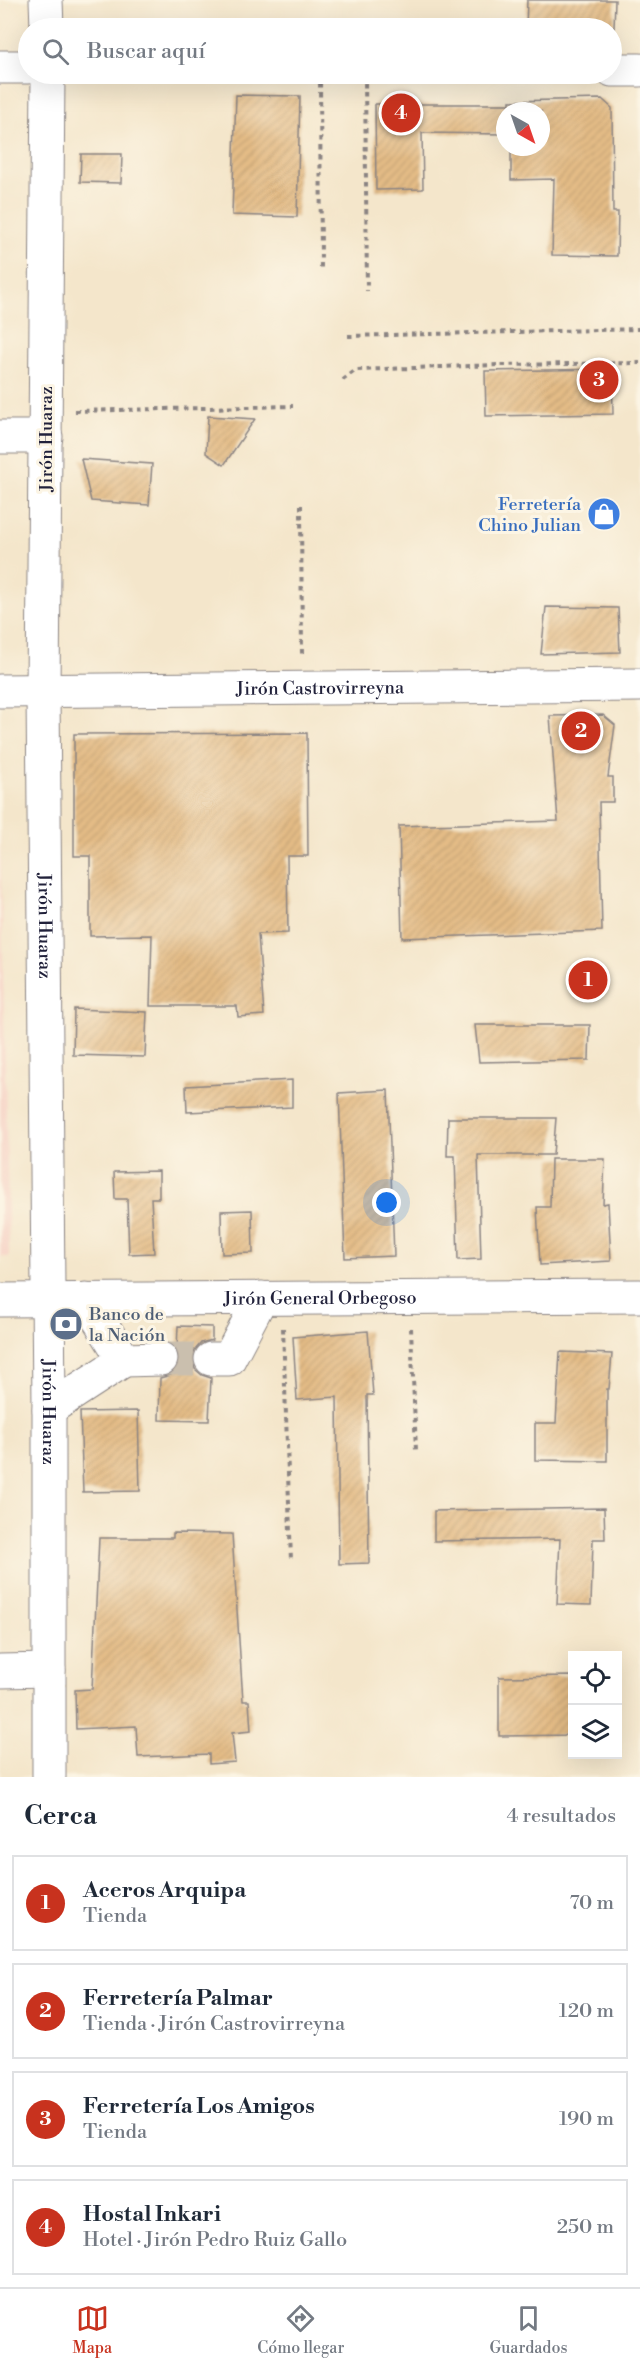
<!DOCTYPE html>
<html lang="es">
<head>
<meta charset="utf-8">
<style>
  body { margin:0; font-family:"Libre Bodoni",serif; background:#f2f2f3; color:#1f2937 }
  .controls { position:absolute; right:18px; bottom:18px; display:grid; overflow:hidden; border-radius:0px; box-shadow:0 6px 24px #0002 }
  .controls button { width:54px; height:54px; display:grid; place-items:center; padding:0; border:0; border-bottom:2px solid #e0e1e3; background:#fff; color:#1f2937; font:30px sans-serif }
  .compass { position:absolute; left:496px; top:102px; width:54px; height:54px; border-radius:50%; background:#fff; box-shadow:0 6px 24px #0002; rotate:140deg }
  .you { position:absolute; left:387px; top:1203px; width:21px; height:21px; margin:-15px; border:4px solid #fff; border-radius:50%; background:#1a73e8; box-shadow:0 0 0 9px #1a73e833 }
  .badge { display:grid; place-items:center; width:39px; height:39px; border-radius:50%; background:#c8321e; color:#fff; font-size:20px; font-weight:700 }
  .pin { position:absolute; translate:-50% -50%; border:3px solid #fff; box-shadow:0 2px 6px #0006 }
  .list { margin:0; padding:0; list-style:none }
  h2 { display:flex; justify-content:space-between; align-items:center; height:78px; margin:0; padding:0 24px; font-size:26px }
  h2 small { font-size:20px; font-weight:400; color:#747a83 }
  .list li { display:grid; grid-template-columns:39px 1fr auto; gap:18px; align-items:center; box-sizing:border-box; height:96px; margin:0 12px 12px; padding:0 12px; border:2px solid #e0e1e3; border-radius:0px }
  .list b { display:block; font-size:22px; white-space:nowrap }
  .list p { margin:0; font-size:20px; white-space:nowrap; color:#747a83 }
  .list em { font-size:20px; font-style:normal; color:#747a83 }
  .icon { flex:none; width:33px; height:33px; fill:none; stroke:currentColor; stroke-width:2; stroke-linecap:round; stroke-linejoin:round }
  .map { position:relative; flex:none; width:640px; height:1777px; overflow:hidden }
  .search { position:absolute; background:#fff; box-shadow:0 6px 24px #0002; left:18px; right:18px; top:18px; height:66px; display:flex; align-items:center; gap:15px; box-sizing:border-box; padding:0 21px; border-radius:33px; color:#747a83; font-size:22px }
  .sheet { height:510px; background:#fff }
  nav { display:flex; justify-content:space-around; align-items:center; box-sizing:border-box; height:84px; border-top:2px solid #e0e1e3; background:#fff; font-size:16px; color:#747a83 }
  nav a { display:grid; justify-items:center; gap:3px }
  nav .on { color:#c8321e }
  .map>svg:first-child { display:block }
  .built { fill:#f6d2c5 }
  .building { fill:url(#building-hatch) }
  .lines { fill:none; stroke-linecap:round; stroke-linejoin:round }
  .minor-tunnel { stroke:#cabfae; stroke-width:33; stroke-dasharray:33 16; stroke-linecap:butt }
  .minor-casing { stroke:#8b8483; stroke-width:35 }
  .path { stroke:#8b8483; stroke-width:4; stroke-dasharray:4.5 4.5; stroke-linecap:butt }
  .minor { stroke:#fff; stroke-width:33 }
  .labels { text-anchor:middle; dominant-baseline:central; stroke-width:6; stroke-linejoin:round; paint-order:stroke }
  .street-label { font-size:18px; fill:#22223b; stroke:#fcf5e5 }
  .shop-label { font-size:18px; fill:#366cbe; stroke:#fcf5e5; text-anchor:end }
  .service-label { font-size:18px; fill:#4e5e75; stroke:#fcf5e5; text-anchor:start }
</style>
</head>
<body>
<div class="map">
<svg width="640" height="1777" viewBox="0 0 640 1777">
  <defs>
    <pattern id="building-hatch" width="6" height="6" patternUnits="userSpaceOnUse" patternTransform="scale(1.5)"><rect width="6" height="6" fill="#e4bc86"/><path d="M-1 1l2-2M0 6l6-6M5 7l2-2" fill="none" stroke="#c3a175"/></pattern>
  </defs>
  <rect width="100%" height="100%" fill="#fcf5e5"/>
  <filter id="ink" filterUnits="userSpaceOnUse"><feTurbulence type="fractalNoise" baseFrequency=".0167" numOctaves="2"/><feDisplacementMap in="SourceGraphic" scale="12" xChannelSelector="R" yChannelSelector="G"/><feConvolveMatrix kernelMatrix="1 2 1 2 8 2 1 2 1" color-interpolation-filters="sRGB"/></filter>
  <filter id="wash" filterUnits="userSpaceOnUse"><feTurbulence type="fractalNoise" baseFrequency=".008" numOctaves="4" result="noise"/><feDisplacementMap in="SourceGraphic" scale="24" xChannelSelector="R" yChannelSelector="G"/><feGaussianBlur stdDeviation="1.35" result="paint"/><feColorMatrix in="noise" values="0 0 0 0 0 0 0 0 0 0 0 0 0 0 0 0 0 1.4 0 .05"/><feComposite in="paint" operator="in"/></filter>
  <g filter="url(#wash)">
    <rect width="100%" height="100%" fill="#f4e6cb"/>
    <!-- built -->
    <path class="built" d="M0,826l9,431h-9z"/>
    <g id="blocks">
      <!-- building -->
      <path class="building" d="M527,0h88l-1,28h-88z
        M236,95l64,1 -3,121 -65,-2z
        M602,99l10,9 1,104h5l-1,44 -65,-1 2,-76 -43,1v-33h30v-36h-36v23l-83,-1 1,56 -47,1 -1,-86h135v-3z
        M81,154h41l-1,29 -41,-1z
        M612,369l1,45 -127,2 -1,-45z
        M208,416l47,3 -31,46 -18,-12z
        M81,459l71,5 -3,41 -58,-4z
        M546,607l72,1 2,44 -79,2z
        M603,715l12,10 -7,52h5v25h-14l3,129 -200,7 -3,-112 159,-5 -8,-105z
        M307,733l1,123h-21l1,77 -30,1 6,81 -26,2 -1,-11h-87l2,-71 -62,1v-80h-16v-122z
        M74,1009l73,3 -2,45 -72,-2z
        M475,1025h115l-1,35 -110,2z
        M292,1080v27l-105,5 -1,-26z
        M388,1090l6,166 -49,2 -6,-165z
        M448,1118h108l-3,37h-75l3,104 -23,1 -3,-104h-8z
        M551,1159h54l-2,45 5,-1 3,58 -71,4 -3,-58h13z
        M159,1171v27h-8l3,55 -25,1 -2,-55h-12l-1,-27z
        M252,1210l1,43 -31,1 -1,-43z
        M178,1326l34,1v13l-11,3 -6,7 -3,8 3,11 7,6 9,3 -2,43 -50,-1 1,-42 11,-3 7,-8 2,-8 -3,-10z
        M368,1331l5,64h-6l2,168 -30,1 -2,-167 -40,3 -4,-63z
        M560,1352l52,2 -3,35h-2v72l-72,-1v-37h21z
        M138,1411l2,80 -57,1 -3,-80z
        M604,1508l1,31h-12l-2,66 -34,-1 3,-65 -126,2v-30z
        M173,1533l59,1 11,167h6l2,30 -19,2 3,29 -26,2v-10l-71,3 -2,-31 -60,3 -1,-39 17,-1 7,-151h74z
        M573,1676v59l-74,1v-59z"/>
    </g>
  </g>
  <g filter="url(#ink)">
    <use href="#blocks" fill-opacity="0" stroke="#8b8483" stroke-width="1.5"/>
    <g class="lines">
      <!-- minor-tunnel -->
      <path class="minor-tunnel" d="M161,1359h50"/>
      <defs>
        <g id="minor">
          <path d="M46,0l1,28"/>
          <path d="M0,67h28"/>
          <path d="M612,70h28"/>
          <path id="s1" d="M48,74l-5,617 6,718v368"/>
          <path d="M0,437h46"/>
          <path id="s2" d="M0,691l640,-6"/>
          <path d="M86,1299l38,61 37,-1"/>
          <path id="s3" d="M0,1300l640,-4"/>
          <path d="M211,1359h18l32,-61"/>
          <path d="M49,1409l75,-49"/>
          <path d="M0,1671l49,-1"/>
        </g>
      </defs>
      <!-- minor casing -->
      <use href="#minor" class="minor-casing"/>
      <!-- path -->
      <path class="path" d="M320,74l1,197
        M365,74l2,217
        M348,336l292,-7
        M343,380l13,-10 142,-5 142,-2
        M75,411l218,-5
        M301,505l1,152
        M283,1328l8,233
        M411,1328l5,123"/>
      <!-- minor -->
      <use href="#minor" class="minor"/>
    </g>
  </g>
  <!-- icons -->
  <defs>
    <symbol id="shop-disc" viewBox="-11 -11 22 22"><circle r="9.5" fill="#3f7fe0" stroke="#fcf5e5"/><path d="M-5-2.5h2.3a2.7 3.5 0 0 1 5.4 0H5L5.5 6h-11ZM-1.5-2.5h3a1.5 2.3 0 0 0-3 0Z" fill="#fff"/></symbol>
    <symbol id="bank-disc" viewBox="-11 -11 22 22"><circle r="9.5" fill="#5c6f8a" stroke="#fcf5e5"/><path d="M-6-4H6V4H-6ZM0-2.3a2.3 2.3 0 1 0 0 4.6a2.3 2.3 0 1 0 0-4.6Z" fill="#fff"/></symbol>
  </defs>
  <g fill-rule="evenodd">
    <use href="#shop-disc" x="585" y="495" width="38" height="38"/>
    <use href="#bank-disc" x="47" y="1305" width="38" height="38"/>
  </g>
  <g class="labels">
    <!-- street labels -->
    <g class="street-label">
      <text transform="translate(46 439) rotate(-90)">Jirón Huaraz</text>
      <text stroke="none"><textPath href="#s2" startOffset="320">Jirón Castrovirreyna</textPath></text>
      <text stroke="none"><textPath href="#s1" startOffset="852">Jirón Huaraz</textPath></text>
      <text stroke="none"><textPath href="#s3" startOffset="320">Jirón General Orbegoso</textPath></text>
      <text stroke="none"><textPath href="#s1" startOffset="1338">Jirón Huaraz</textPath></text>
    </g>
    <!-- shop labels -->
    <g class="shop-label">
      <text x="581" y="504">Ferretería<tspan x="581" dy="21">Chino Julian</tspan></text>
    </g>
    <!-- service labels -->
    <g class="service-label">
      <text x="89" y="1314">Banco de<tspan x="89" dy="21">la Nación</tspan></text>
    </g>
  </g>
</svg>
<div class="controls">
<button><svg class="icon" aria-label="locate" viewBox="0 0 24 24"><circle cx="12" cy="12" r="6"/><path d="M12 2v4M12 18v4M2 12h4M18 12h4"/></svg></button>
<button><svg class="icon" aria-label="layers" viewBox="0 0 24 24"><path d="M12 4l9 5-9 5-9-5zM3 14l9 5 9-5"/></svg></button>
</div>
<svg class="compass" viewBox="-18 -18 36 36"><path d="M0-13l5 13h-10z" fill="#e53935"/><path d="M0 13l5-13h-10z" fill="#747a83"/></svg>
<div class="you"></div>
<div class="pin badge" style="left:588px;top:980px">1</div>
<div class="pin badge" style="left:581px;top:731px">2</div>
<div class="pin badge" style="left:599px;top:380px">3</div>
<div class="pin badge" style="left:401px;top:113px">4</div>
<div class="search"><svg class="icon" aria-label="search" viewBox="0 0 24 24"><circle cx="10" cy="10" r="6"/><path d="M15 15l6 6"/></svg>Buscar aquí</div>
</div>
<section class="sheet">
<h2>Cerca<small>4 resultados</small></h2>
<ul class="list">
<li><span class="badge">1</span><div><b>Aceros Arquipa</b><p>Tienda</p></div><em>70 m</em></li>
<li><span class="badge">2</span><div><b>Ferretería Palmar</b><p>Tienda · Jirón Castrovirreyna</p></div><em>120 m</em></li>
<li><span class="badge">3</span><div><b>Ferretería Los Amigos</b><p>Tienda</p></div><em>190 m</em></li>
<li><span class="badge">4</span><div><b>Hostal Inkari</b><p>Hotel · Jirón Pedro Ruiz Gallo</p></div><em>250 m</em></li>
</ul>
</section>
<nav>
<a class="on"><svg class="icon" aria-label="map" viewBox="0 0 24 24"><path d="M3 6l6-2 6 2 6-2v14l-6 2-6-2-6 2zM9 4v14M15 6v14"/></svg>Mapa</a>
<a><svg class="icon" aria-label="directions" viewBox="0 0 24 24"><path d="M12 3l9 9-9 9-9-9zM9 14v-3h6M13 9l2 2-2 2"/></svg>Cómo llegar</a>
<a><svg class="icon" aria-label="saved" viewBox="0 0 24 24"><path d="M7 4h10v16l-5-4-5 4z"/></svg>Guardados</a>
</nav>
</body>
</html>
